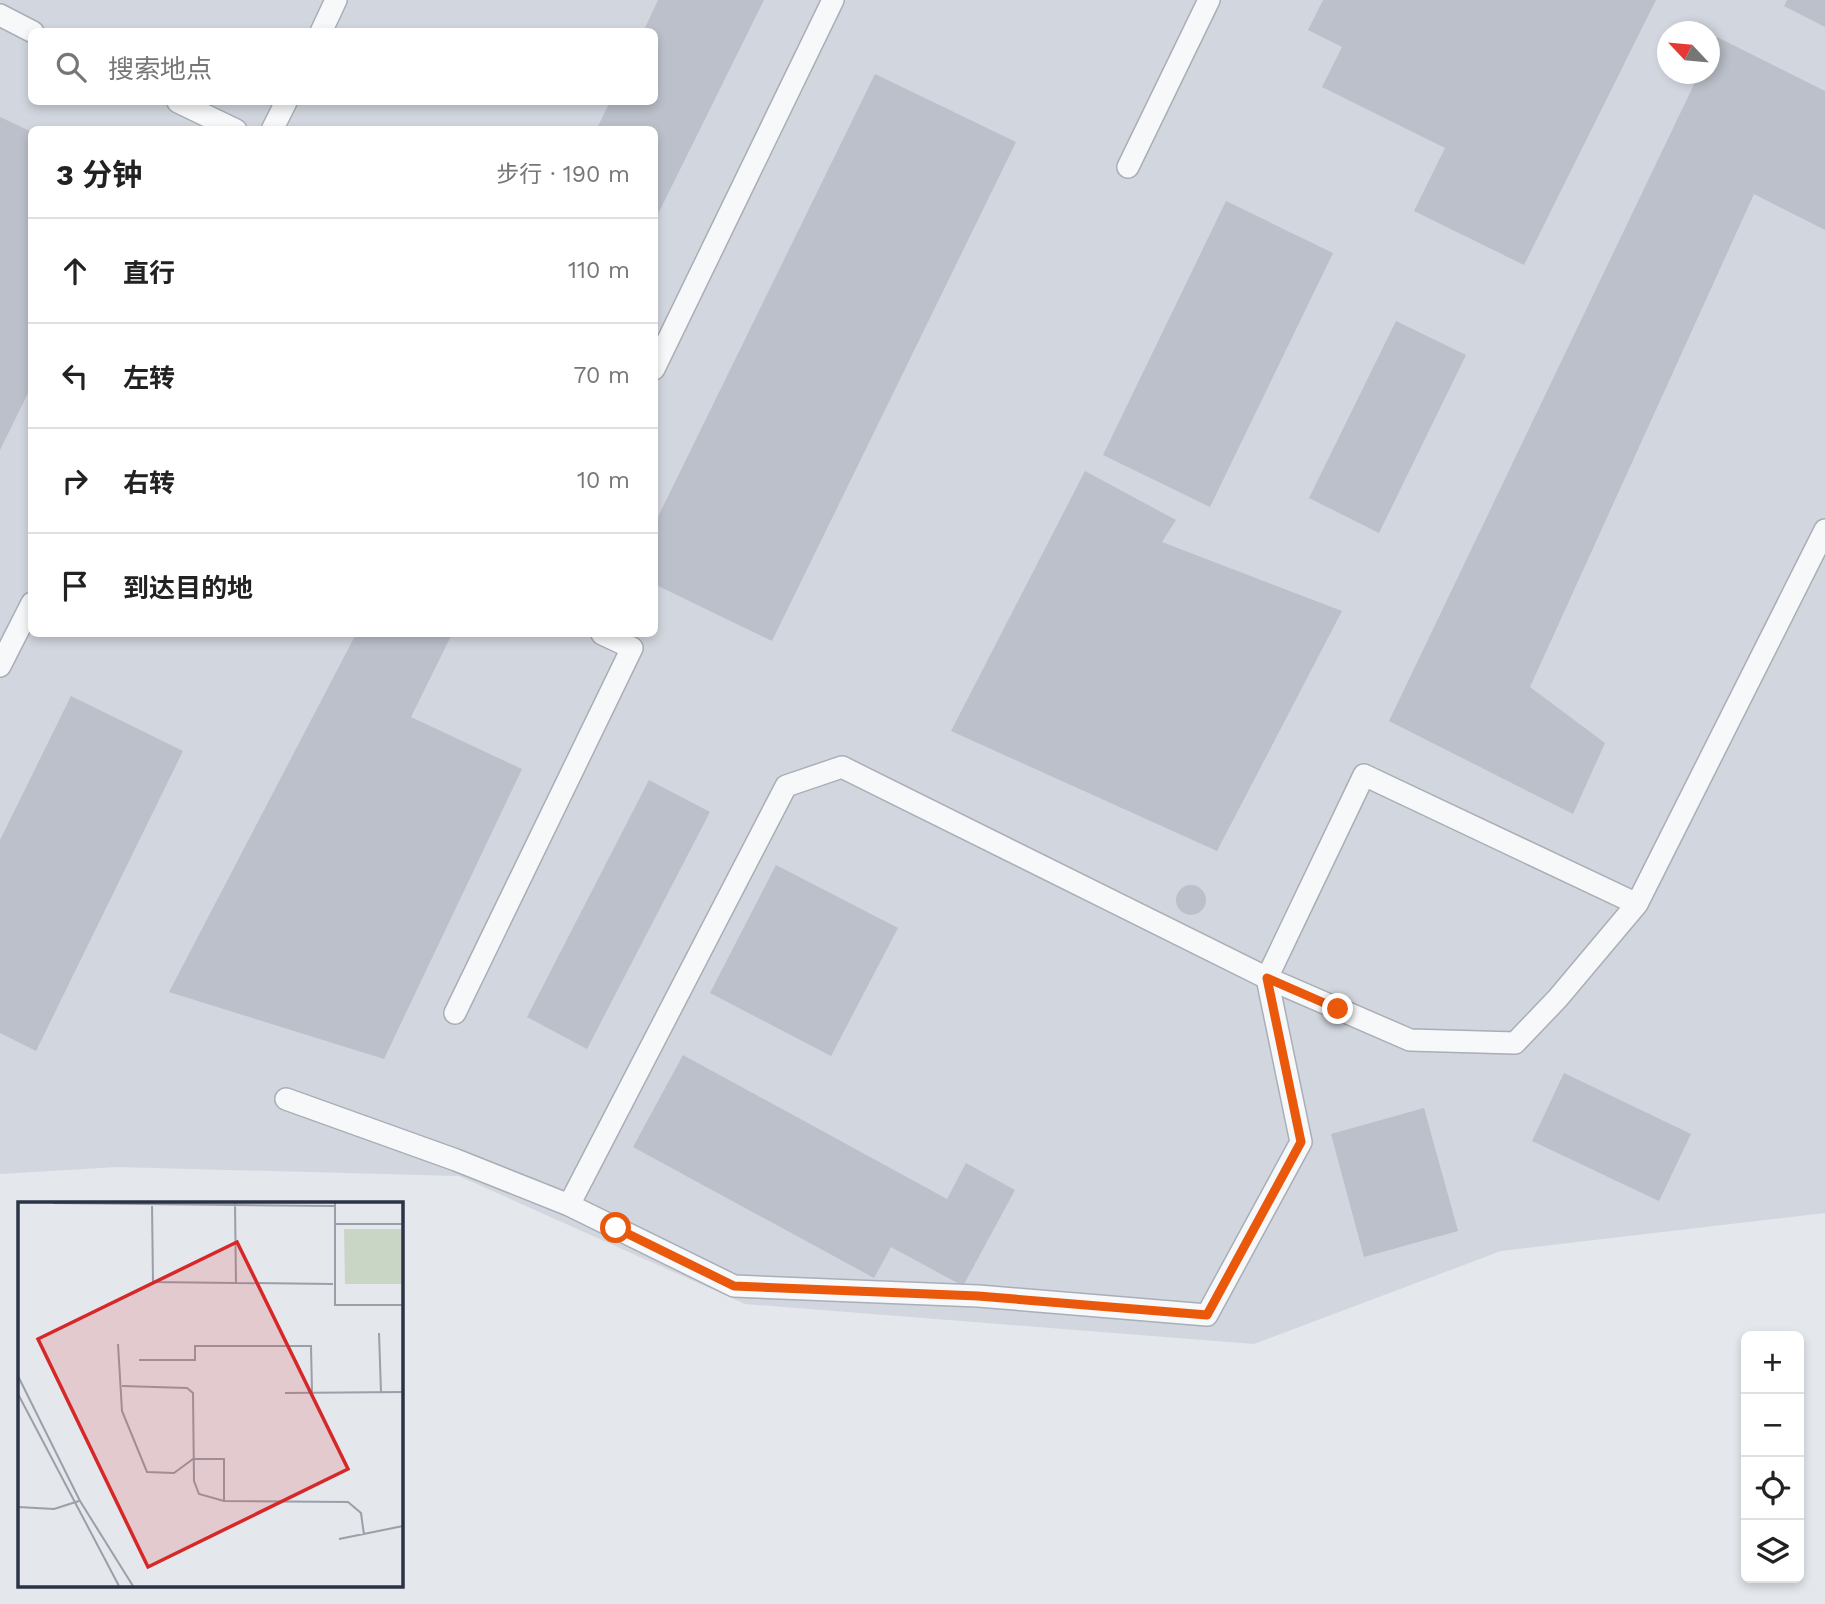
<!DOCTYPE html>
<html lang="zh">
<head>
<meta charset="utf-8">
<style>
  body { margin:0; font-family:"Work Sans","Noto Sans SC",sans-serif; background:#f2f2f2; color:#222 }
  .controls { position:absolute; right:21px; bottom:21px; display:grid; overflow:hidden; border-radius:10px; box-shadow:0 4px 10px #0003 }
  .controls button { width:63px; height:63px; display:grid; place-items:center; padding:0; border:0; border-bottom:2px solid #e0e0e0; background:#fff; color:#222; font:35px sans-serif }
  .compass { position:absolute; left:1657px; top:21px; width:63px; height:63px; border-radius:50%; background:#fff; box-shadow:0 4px 10px #0003; rotate:296deg }
  .stop { position:absolute; width:21px; height:21px; margin:-16px; border:5px solid #ea580c; border-radius:50%; background:#fff }
  .stop.end { background:#ea580c; border-color:#fff; box-shadow:0 2px 7px #0008 }
  .list { margin:0; padding:0; list-style:none }
  h2 { display:flex; justify-content:space-between; align-items:center; height:91px; margin:0; padding:0 28px; font-size:30px }
  h2 small { font-size:23px; font-weight:400; color:#767676 }
  .list li { display:grid; grid-template-columns:46px 1fr auto; gap:21px; align-items:center; box-sizing:border-box; height:105px; padding:0 28px; border-top:2px solid #e0e0e0 }
  .list b { display:block; font-size:26px; white-space:nowrap }
  .list em { font-size:23px; font-style:normal; color:#767676 }
  .icon { flex:none; width:38px; height:38px; fill:none; stroke:currentColor; stroke-width:2; stroke-linecap:round; stroke-linejoin:round }
  .map { position:relative; flex:none; width:1825px; height:1604px; overflow:hidden }
  .search { position:absolute; background:#fff; box-shadow:0 4px 10px #0003; left:28px; top:28px; width:630px; height:77px; display:flex; align-items:center; gap:18px; box-sizing:border-box; padding:0 24px; border-radius:10px; color:#767676; font-size:26px }
  .panel { position:absolute; background:#fff; box-shadow:0 4px 10px #0003; left:28px; top:126px; width:630px; height:511px; border-radius:10px }
  .map>svg:first-child { display:block }
  .built { fill:#d2d6de; fill-rule:evenodd }
  .building { fill:#bbc0ca }
  .lines { fill:none; stroke-linecap:round; stroke-linejoin:round }
  .service-casing { stroke:#a9aeb7; stroke-width:24 }
  .service { stroke:#f7f8fa; stroke-width:21 }
  .route { stroke:#ea580c; stroke-width:9 }
  .inset-road { fill:none; stroke:#9a9fa9; stroke-width:2 }
  .view { fill:#d62828; fill-opacity:0.15; stroke:#d62828; stroke-width:3.5 }
  .inset-edge { fill:none; stroke:#2b3445; stroke-width:3.5 }
</style>
</head>
<body>
<div class="map">
<svg width="1825" height="1604" viewBox="0 0 1825 1604">
  <rect width="100%" height="100%" fill="#e4e7ec"/>
  <!-- built -->
  <path class="built" d="M0,0h1825v1213l-324,38 -247,93 -509,-40 -286,-128 -342,-9 -117,7zM32,32h622v70h-622zM1668,32h42v42h-42zM32,130h622v504h-622z"/>
  <!-- building -->
  <path class="building" d="M658,0h106l-110,222v-92h-58l14,-28h44v-70h-11z
    M1323,0h333l-132,265 -110,-54 31,-63 -123,-61 20,-40 -34,-17z
    M1787,0h38v27l-41,-21z
    M1717,37l108,54v139l-71,-36 -224,493 75,56 -32,71 -184,-93 310,-647h11v-22z
    M875,74l141,68 -244,499 -118,-57v-59z
    M0,117l32,15v253l-32,65z
    M1226,201l107,52 -123,254 -107,-52z
    M1396,321l70,34 -87,178 -70,-35z
    M1085,471l91,49 -14,22 180,69 -125,240 -266,-120z
    M356,634h96l-41,83 111,52 -138,290 -215,-67z
    M71,696l112,55 -147,300 -36,-18v-193z
    M649,780l61,32 -123,237 -60,-32z
    M776,865l122,63 -67,128 -121,-63z
    M1176 900a15 15 0 1 1 30 0a15 15 0 1 1-30 0Z
    M683,1055l264,144 19,-36 49,27 -52,96 -72,-39 -17,31 -241,-131z
    M1564,1073l127,61 -32,67 -127,-60z
    M1424,1108l34,123 -94,26 -33,-123z"/>
  <g class="lines">
    <defs>
      <path id="service" d="M0,15l33,17
        M321,32l15,-32
        M178,102l58,28
        M272,130l14,-28
        M1128,167l81,-167
        M654,369l179,-369
        M0,666l32,-63
        M455,1013l177,-365 -30,-14
        M286,1099l170,61 113,45 165,81 244,10 229,19 94,-173 -34,-164 97,-203 273,129
        M569,1205l217,-419 56,-19 425,211 143,62 105,3 43,-45 79,-94 188,-374"/>
    </defs>
    <!-- service casing -->
    <use href="#service" class="service-casing"/>
    <!-- service -->
    <use href="#service" class="service"/>
  </g>
  <g class="lines">
    <!-- route -->
    <path class="route" d="M616,1228l118,58 244,10 229,19 94,-173 -34,-164 71,31"/>
  </g>
  <!-- overview -->
  <g transform="translate(18 1202)">
    <rect width="385" height="385" fill="#e4e7ec"/>
    <path d="M326,27h59v55h-58z" fill="#c9d6c5"/>
    <path class="inset-road" d="M35,1l282,3M217,1l1,81M317,1v102h68M134,2l1,78 180,2M317,22h68M361,131l2,59M100,142l4,67 25,61 27,1 19,-14h31v42M121,158h56v-14h116l1,46M0,174l62,125 53,85M104,184l65,2 6,5 1,88 5,13 25,7 124,1 13,11 3,22M267,191l118,-1M0,192l101,192M0,305l36,2 25,-8M321,337l64,-13"/>
    <path class="view" d="M219,40l111,227 -200,98 -110,-228z"/>
    <rect width="385" height="385" class="inset-edge"/>
  </g>
</svg>
<div class="controls">
<button>+</button>
<button>−</button>
<button><svg class="icon" aria-label="locate" viewBox="0 0 24 24"><circle cx="12" cy="12" r="6"/><path d="M12 2v4M12 18v4M2 12h4M18 12h4"/></svg></button>
<button><svg class="icon" aria-label="layers" viewBox="0 0 24 24"><path d="M12 4l9 5-9 5-9-5zM3 14l9 5 9-5"/></svg></button>
</div>
<svg class="compass" viewBox="-18 -18 36 36"><path d="M0-13l5 13h-10z" fill="#e53935"/><path d="M0 13l5-13h-10z" fill="#767676"/></svg>
<div class="stop" style="left:616px;top:1228px"></div>
<div class="stop end" style="left:1338px;top:1009px"></div>
<div class="search"><svg class="icon" aria-label="search" viewBox="0 0 24 24"><circle cx="10" cy="10" r="6"/><path d="M15 15l6 6"/></svg>搜索地点</div>
<section class="panel">
<h2>3 分钟<small>步行 · 190 m</small></h2>
<ul class="list">
<li><svg class="icon" aria-label="ahead" viewBox="0 0 24 24"><path d="M12 20V5M6 11l6-6 6 6"/></svg><div><b>直行</b></div><em>110 m</em></li>
<li><svg class="icon" aria-label="left" viewBox="0 0 24 24"><path d="M17 20v-9H6M10 6l-5 5 5 5"/></svg><div><b>左转</b></div><em>70 m</em></li>
<li><svg class="icon" aria-label="right" viewBox="0 0 24 24"><path d="M7 20v-9h11M14 6l5 5-5 5"/></svg><div><b>右转</b></div><em>10 m</em></li>
<li><svg class="icon" aria-label="arrive" viewBox="0 0 24 24"><path d="M6 21V4h12l-3 4 3 4H6"/></svg><div><b>到达目的地</b></div></li>
</ul>
</section>
</div>
</body>
</html>
